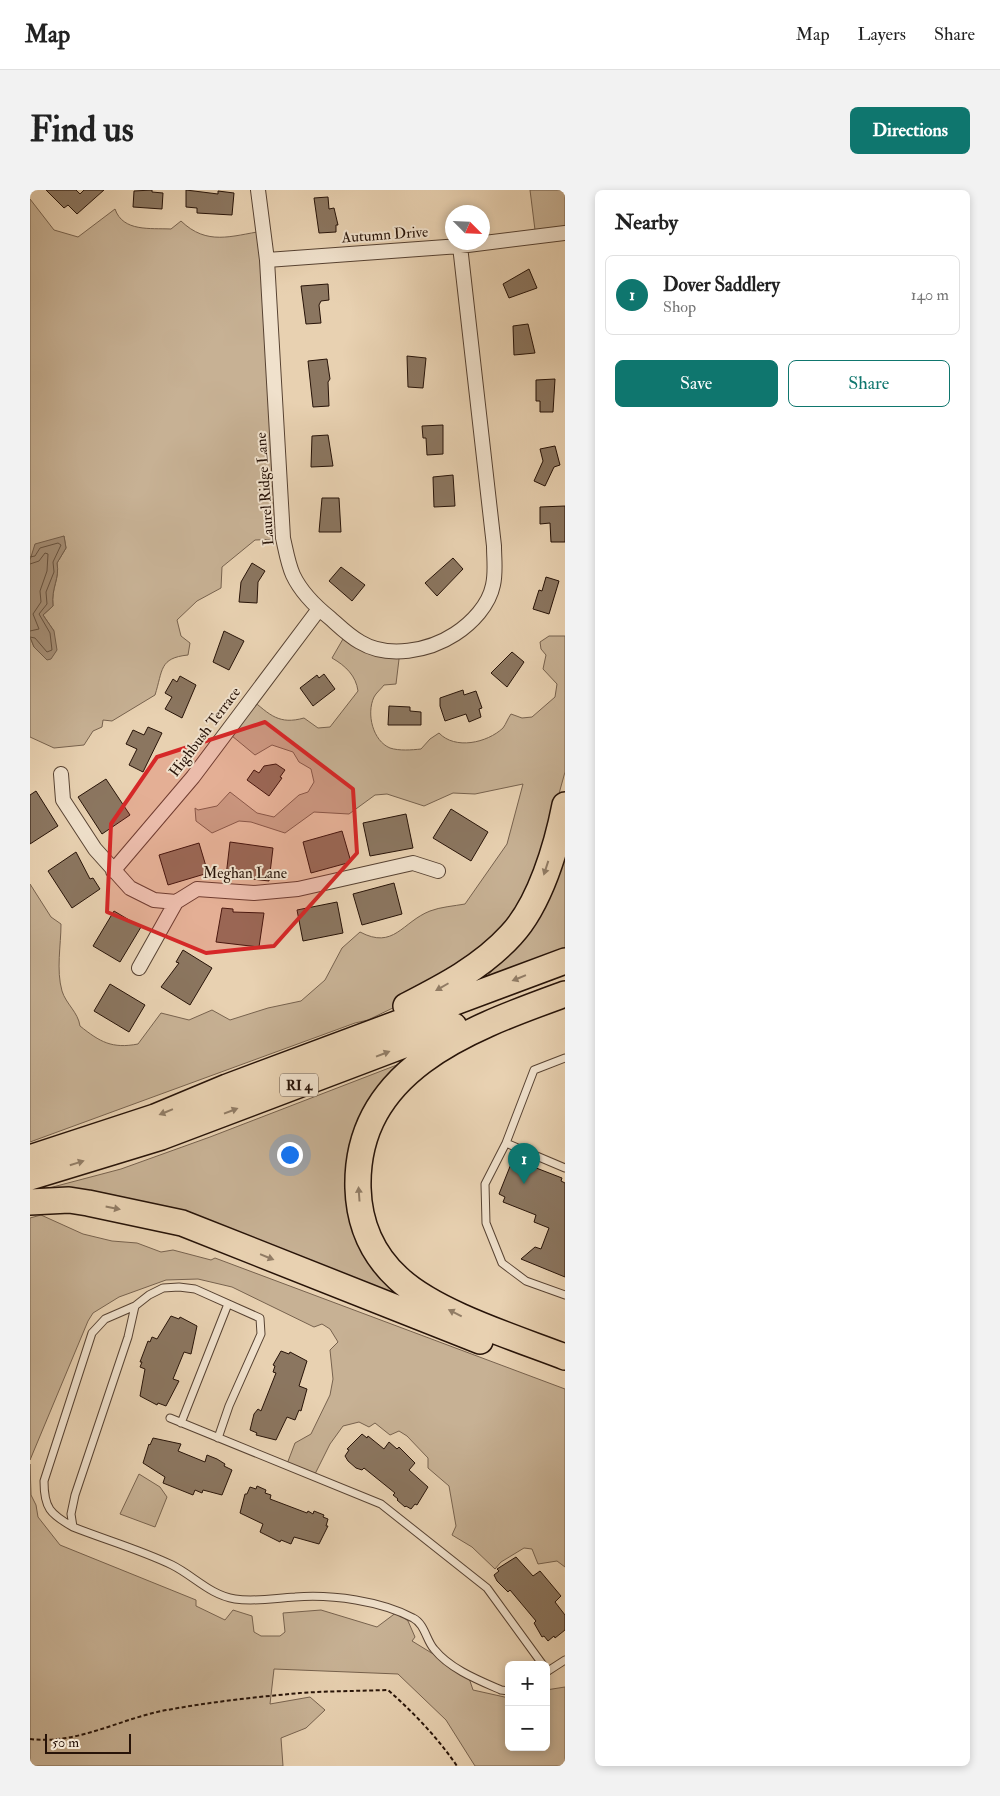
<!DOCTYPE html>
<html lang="en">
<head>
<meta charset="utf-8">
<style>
  body { margin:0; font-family:"IM FELL Double Pica",serif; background:#f2f2f2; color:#222 }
  .controls { position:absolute; right:15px; bottom:15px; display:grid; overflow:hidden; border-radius:8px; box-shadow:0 2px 8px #0003 }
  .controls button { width:45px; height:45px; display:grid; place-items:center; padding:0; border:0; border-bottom:1px solid #e0e0e0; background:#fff; color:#222; font:25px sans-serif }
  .compass { position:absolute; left:415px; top:15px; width:45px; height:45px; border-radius:50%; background:#fff; box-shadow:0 2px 8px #0003; rotate:114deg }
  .scale { position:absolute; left:15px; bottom:12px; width:86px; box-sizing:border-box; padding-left:5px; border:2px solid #271308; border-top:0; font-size:14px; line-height:18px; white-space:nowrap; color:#271308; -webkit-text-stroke:4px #f0e1cc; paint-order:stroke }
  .you { position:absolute; left:259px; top:964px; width:18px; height:18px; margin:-12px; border:4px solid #fff; border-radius:50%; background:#1a73e8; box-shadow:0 0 0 8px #1a73e833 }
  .badge { display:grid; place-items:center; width:32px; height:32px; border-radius:50%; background:#0f766e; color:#fff; font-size:16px; font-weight:700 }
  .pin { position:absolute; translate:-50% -41px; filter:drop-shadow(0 1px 2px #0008) }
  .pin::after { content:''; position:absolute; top:26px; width:18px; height:15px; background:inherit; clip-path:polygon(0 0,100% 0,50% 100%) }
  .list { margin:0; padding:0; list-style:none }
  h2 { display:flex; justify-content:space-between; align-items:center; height:65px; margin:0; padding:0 20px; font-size:21px }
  h2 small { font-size:16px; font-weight:400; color:#767676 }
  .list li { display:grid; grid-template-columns:32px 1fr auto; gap:15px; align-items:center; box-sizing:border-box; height:80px; margin:0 10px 10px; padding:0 10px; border:1px solid #e0e0e0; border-radius:8px }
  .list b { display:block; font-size:19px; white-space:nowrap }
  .list p { margin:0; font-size:16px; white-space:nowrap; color:#767676 }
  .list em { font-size:16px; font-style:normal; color:#767676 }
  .actions { display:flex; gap:10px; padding:15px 20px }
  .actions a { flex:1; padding:11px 0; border:1px solid #0f766e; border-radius:8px; text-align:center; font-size:18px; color:#0f766e }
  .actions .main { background:#0f766e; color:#fff }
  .map { position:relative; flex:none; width:535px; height:1576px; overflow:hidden; border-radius:8px }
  header { display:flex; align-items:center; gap:30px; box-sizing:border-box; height:70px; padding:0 25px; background:#fff; border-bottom:1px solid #e0e0e0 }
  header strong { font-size:24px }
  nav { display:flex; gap:28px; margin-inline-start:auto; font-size:18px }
  .intro { display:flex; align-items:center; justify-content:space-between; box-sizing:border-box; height:120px; padding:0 30px }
  h1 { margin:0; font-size:35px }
  .button { padding:12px 22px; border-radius:8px; background:#0f766e; color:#fff; font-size:18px; font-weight:700 }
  main { display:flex; gap:30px; padding:0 30px }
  aside { flex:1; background:#fff; border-radius:8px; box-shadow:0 2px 8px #0003 }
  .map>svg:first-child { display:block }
  .green { fill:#c7b194; stroke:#77624e }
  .water { fill:#a69078; stroke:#735e4b }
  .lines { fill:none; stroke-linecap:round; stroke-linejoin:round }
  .shore { stroke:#665240; stroke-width:1 }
  .building { fill:#8b7660; stroke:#271308 }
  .service-casing { stroke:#574232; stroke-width:9 }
  .minor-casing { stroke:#574232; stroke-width:16 }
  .motorway-casing { stroke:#271308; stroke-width:28 }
  .path { stroke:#271308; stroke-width:2; stroke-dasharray:4 2.5; stroke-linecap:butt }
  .service { stroke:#f0e1cc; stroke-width:7 }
  .minor { stroke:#f0e1cc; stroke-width:14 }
  .motorway { stroke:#e8d1b1; stroke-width:25 }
  .oneway { fill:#917c65 }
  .marked { fill:#d62828; fill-opacity:0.2; stroke:#d62828; stroke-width:4; stroke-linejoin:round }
  .labels { text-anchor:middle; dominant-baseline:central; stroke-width:4; stroke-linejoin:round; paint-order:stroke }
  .shield { fill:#f0e1cc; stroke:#635143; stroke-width:1 }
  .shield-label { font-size:14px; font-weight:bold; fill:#271308 }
  .street-label { font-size:15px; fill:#271308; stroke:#f0e1cc }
</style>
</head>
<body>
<header>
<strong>Map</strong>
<nav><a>Map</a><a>Layers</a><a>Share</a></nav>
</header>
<div class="intro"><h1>Find us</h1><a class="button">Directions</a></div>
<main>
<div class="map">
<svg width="535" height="1576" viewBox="0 0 535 1576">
  <rect width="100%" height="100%" fill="#e8d1b1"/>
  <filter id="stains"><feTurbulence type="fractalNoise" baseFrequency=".004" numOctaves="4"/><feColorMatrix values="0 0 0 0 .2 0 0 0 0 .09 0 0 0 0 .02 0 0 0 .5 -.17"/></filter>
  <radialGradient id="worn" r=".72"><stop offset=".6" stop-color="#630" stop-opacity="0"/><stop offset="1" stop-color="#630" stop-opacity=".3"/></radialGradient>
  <!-- green -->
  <path class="green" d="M500,0h35v36l-30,4z
    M0,9l24,31 24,7 37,-28c8,23 35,19 56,20l10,-8c26,25 50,15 82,10l19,308 -27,1 -33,27 -1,21 -24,13 -20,19 4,16 9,7 -2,12c-29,3 -25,15 -33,40l-43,26 -9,-1 -1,7 -9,4 -9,14 -30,3 -24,-11v-100l4,10 20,-16 -11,-16 10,-9c-2,-19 7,-27 4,-43l9,-15 -2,-12 -34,24z
    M317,442l53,19 -4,33 -12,1c-3,4 -8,8 -10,12 -8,17 -1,44 16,51 9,3 22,2 31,1l9,-10 9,-6c16,17 48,10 64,-5 3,-4 5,-10 8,-14l11,4 10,-1 23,-20 2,-13 -14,-15 3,-14 -5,-6 -1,-7 9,-6h16v136l-35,126 -73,79 -89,43 -13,3 -325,119v-258l21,33 10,7c0,21 -5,46 1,67 4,13 16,21 18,35 20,16 32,23 58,18l23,-31 28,7 23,-10 18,10 38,-12 33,-7 24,-21 17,-32 18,-16c34,18 42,-10 70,-21 10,-4 24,-5 35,-7l42,-60 16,-60 -48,10 -22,-1 -29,13 -37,-12 -12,1 -26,19 -35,-2 -29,21 -34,-11 -12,-1 -27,12 -16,-12 -1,-13 3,2 19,-4 13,-14 27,21 17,4 25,-22 9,-3 6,-10 -3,-13 -12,-7 -6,-10 -21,-7 -17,10 -29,-24 25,-32c19,16 28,26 53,19l14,10 12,-1 28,-36c-2,-15 -12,-25 -26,-33z
    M535,658v105l-76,28 -1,-6c45,-44 61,-67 77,-127z
    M385,868l-37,43 -19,120 77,93 -239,-92 -167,-29 91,-24 89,-32z
    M11,1025l42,19 29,7 25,2 24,9 12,-2 38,10 4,-2 350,131v178l-8,-6 -19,3 -6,-15 -8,-1 -23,14 -6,7 -23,-22 -20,-12 4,-9 -7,-40 -21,-18v-10l-21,-22 -8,-5 -9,4 -15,-12 -6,4 -10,-5 -16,4 -13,18 -15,30 -28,-10 8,-21 16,-9 19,-39 3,-16 -3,-29 8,-8 -8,-13 -8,-5 -8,3 -82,-40 -34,-8 -32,1 -47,17 -26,16 -5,8 -58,139v-242z
    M0,1274l1,31 5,10 2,12 22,28 136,55v6l29,14 8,-10 19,6 2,16 7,4h19l5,-4 -2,-19 38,-3 56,17 20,-15 11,9 7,16 -3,4 49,30 9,10 3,9 36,8v49h37v-57l19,-3v79h-90l-29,-46 -48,-46 -124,-5 -4,35 40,-7 15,13 -19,18 -25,10 2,28h-253z
    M109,1284l21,13 7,10 -12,30 -35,-13z"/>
  <!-- water -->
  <path class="water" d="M34,346l2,12 -9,15c3,16 -6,24 -4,43l-10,9 11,16 3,19 -6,9 -4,1 -13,-13 -4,-10v-77l5,-16z"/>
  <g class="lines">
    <!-- shore -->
    <path class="shore" d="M0,367l5,-1 5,-8 18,-5 3,2 -8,17 1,10 -8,20 1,12 -8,10 11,19 2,17 -5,2 -12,-14 -5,-1
      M0,374l9,-3 6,-8 3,1 -1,17 -7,20 1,11 -8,12 6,15 -9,2"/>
  </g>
  <!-- building -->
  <path class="building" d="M16,0h30l4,4 4,-4h20l-27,24 -9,-9 -4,3z
    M122,0v2l11,1 -1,16 -29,-2 1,-16z
    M156,0l32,4v-3l16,2 -2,22 -35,-2v-5l-11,-1z
    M298,7l1,12 5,-1 4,17h-2v7l-17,1 -5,-35z
    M499,79l8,19 -28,10 -6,-14z
    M298,94l1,16 -8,1 -2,4 2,18 -15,1 -5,-38z
    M498,134l7,29 -21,2 -1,-29z
    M377,166l19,2 -3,30 -15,-1z
    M297,169l3,20 -2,3 1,24 -16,1 -5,-46z
    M525,189l-2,33h-13v-11h-4v-21z
    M413,235v29l-16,1 -1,-17h-3l-1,-12z
    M298,245l5,31 -22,1 1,-31z
    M525,256l5,19 -6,2 -9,19 -11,-5 9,-20 -3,-12z
    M423,285l2,31 -21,1 -1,-30z
    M292,308h17l2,34h-22z
    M535,316v36h-14l-1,-19 -10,1v-17z
    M423,368l10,11 -26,27 -12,-13z
    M222,373l13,8 -7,11 -1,21 -18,-1 2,-20z
    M311,377l24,18 -13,16 -23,-20z
    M516,387l13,4 -10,33 -16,-5 6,-19 3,1z
    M194,441l20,10 -15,29 -16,-8z
    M482,462l12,10 -17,25 -16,-14z
    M294,484l11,15 -22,17 -13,-18 17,-13 2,3z
    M150,486l16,9 -14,33 -17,-9 7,-12 -7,-4 8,-14 4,3z
    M433,500l1,5 12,-4 6,17 -3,1 2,8 -12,5 -3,-8 -21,7 -5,-15v-8z
    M359,516l21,1v4l11,1v13h-33z
    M118,537l14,6 -19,39 -14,-7 8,-16 -11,-5 7,-14 11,5z
    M246,574l9,6 -5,7 2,1 -13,18 -22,-16 7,-10 5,3 5,-7z
    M76,589l24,36 -28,19 -24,-37z
    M6,601l22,35 -28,18v-49z
    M421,619l37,23 -17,29 -38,-23z
    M376,624l7,34 -43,8 -7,-33z
    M312,641l9,31 -40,11 -8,-31z
    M200,652l43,6 -4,33 -43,-5z
    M169,653l9,30 -40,12 -9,-30z
    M46,662l14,27 3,-1 7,11 -28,19 -24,-37z
    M364,693l8,31 -40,11 -9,-31z
    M307,712l6,31 -40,8 -6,-31z
    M192,718l11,1v3l31,1 -5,34 -43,-5z
    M84,721l27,16 -21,35 -27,-16z
    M153,760l29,18 -22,37 -29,-18 18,-24 -3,-1z
    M80,794l35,21 -16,27 -35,-21z
    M483,969l49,19 -1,3 4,2v94l-44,-18 14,-12 6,2 8,-21 -15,-6 2,-7 -33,-13 2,-5 -6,-3z
    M141,1126l8,3 1,-2 17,9 -6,28 -7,-2 -11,27 6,2 -13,25 -8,-3 -1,2 -17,-9 5,-27 -5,-2 2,-5h-2l8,-21 2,1 2,-5 5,2z
    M251,1161l8,3 1,-2 17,9 -8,25 8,3 -6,22 -2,-1 -4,10 -8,-3 -11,23 -20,-5 1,-2 -7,-3 4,-16 4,-5 3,2 15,-38 -3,-1 2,-6 -2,-1z
    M332,1244l5,4 1,-2 16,13 5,-7 8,7 2,-2 16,16 -6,7 19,17 -11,18 -2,-1 -4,5 -5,-3 -1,1 -8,-7 1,-1 -5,-4 2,-2 -31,-25 -2,2 -6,-2 -8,-7 -3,-5 4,-6 -2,-1z
    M123,1248l28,6 -3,7 27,11 2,-7 10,4 8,5 -1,2 8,4 -10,25 -19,-5 -1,3 -7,-3 -2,5 -30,-12 2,-6 -22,-14 6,-19 1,1z
    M227,1296l9,4 -1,3 6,2 -1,4 37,14 1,-2 5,3 1,-3 10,4 -1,2 5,2 -2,7h2l-9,18 -25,-7 -3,7 -10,-4 -1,2 -20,-10 3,-8 -23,-11 5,-19h2l3,-7 6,2z
    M486,1367l17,19 7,-5 21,25 -6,6 10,13v15l-10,8 -1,-2 -6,5 -4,-5 -2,1 -8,-14 2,-2 -26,-31 -2,2 -11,-11 -3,-6 5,-4 -2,-2z"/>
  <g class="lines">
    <defs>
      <path id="service" d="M535,868l-31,12 -28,73 59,25
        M476,953l-21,41 1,39 16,40 24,18 39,14
        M140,1228l211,86 106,84 56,77
        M151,1233l47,-119
        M188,1248l11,-32 32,-72 -1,-16 -65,-29 -16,-2 -16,1 -14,7 -14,11 -7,31 -53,158 -4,19 2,13c33,13 68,23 99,38 22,11 38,30 63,34 21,3 40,-1 60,-2 37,-3 86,4 118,21 12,6 13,22 21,31 16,20 44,31 67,41l8,1
        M43,1337c-23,-13 -29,-19 -29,-46l48,-148 13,-14 30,-13
        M516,1479l2,2 17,-11"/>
      <path id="minor" d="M228,0l9,70 16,278c3,13 5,26 10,37 8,17 22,31 37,43 9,8 19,18 30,24 28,17 69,9 95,-8 17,-11 34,-29 38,-49 3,-13 1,-26 1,-39l-34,-300
        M237,70l193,-14 105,-13
        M31,584l2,26 32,49 35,39 24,12 22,2 21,-13 57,4 44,-4 115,-26 25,8
        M83,681l80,-94 126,-168
        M109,778l37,-66"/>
      <path id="motorway" d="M535,804c-93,34 -210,74 -207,194 1,35 14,66 40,90 37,35 118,60 167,79
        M376,816c37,-19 76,-39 105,-71 29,-31 46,-89 54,-130
        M0,968l125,-41 72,-30 338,-126
        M0,987l131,-40 293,-111
        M0,1012l39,-2 19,3 94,20 298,118"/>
    </defs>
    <!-- service casing -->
    <use href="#service" class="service-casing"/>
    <!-- minor casing -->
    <use href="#minor" class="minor-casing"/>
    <!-- motorway casing -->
    <use href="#motorway" class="motorway-casing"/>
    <!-- path -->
    <path class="path" d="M0,1549c48,6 91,-21 137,-29 43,-8 89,-13 133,-17 29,-2 58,-2 88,-3 26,23 49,47 69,76"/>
    <!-- service -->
    <use href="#service" class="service"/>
    <!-- minor -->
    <use href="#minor" class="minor"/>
    <!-- motorway -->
    <use href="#motorway" class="motorway"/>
  </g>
  <!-- one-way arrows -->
  <defs><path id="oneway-solid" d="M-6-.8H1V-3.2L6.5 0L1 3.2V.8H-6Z" transform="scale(1.25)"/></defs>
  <g class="oneway">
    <use href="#oneway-solid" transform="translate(516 678) rotate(108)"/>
    <use href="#oneway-solid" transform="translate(489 788) rotate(158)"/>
    <use href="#oneway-solid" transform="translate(412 797) rotate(150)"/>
    <use href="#oneway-solid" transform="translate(353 864) rotate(-21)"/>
    <use href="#oneway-solid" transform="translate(201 921) rotate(-21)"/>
    <use href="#oneway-solid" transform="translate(136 922) rotate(158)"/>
    <use href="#oneway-solid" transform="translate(47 973) rotate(-17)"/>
    <use href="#oneway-solid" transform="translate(329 1004) rotate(-94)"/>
    <use href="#oneway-solid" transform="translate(83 1018) rotate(11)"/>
    <use href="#oneway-solid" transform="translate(237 1067) rotate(22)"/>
    <use href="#oneway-solid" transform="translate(425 1123) rotate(-153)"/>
  </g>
  <!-- marked area -->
  <path class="marked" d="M235,532l88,67 4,64 -83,93 -68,7 -99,-41 4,-88 46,-67z"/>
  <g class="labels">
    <!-- shield labels -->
    <rect class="shield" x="250" y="883.5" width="38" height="23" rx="4"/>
    <g class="shield-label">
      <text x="269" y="895">RI 4</text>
    </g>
    <!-- street labels -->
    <g class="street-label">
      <text transform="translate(355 45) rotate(-4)">Autumn Drive</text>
      <text transform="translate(235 299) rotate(-94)">Laurel Ridge Lane</text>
      <text transform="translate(175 542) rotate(-53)">Highbush Terrace</text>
      <text x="215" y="683">Meghan Lane</text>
    </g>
  </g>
  <rect width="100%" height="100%" filter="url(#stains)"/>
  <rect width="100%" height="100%" fill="url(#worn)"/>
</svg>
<div class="controls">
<button>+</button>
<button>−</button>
</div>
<svg class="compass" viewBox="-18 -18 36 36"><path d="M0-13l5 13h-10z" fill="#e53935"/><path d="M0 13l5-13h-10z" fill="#767676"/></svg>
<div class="scale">50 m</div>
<div class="you"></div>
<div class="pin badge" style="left:494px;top:994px">1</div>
</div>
<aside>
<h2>Nearby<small></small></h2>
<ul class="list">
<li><span class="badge">1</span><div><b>Dover Saddlery</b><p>Shop</p></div><em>140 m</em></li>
</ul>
<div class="actions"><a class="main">Save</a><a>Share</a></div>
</aside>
</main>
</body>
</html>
